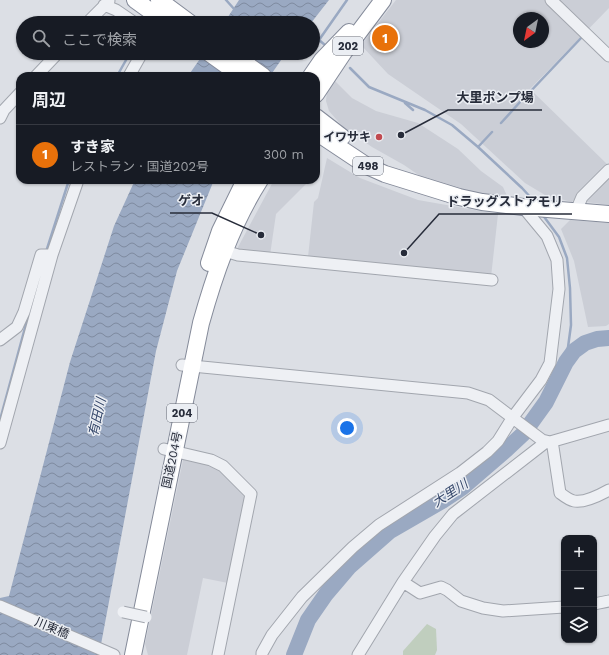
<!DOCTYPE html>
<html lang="ja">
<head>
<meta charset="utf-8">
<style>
  body { margin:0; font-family:"Work Sans","Noto Sans JP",sans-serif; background:#20242c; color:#f1f3f6 }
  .controls { position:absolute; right:12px; bottom:12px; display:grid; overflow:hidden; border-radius:8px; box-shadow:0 1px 3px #0004 }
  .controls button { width:36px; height:36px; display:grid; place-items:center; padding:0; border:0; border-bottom:1px solid #363941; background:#171b24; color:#f1f3f6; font:20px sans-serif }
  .compass { position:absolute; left:513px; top:12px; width:36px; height:36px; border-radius:50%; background:#171b24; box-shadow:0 1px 3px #0004; rotate:213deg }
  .you { position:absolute; left:347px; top:428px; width:14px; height:14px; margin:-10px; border:3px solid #fff; border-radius:50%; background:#1a73e8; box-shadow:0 0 0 6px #1a73e833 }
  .badge { display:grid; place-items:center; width:26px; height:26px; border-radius:50%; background:#c14a50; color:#fff; font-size:13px; font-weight:700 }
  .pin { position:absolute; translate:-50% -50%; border:2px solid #fff; box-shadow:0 1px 4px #0006 }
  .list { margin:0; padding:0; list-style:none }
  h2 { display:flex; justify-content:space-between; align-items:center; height:52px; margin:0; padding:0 16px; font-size:17px }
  h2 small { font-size:13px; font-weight:400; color:#9ea1a6 }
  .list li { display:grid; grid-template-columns:26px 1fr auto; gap:12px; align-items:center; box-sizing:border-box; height:60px; padding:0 16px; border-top:1px solid #363941 }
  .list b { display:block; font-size:15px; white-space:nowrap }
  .list p { margin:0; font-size:13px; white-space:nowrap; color:#9ea1a6 }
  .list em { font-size:13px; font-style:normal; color:#9ea1a6 }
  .icon { flex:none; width:22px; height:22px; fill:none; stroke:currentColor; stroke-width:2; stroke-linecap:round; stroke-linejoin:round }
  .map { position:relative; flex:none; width:609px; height:655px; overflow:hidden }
  .search { position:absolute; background:#171b24; box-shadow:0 1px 3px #0004; left:16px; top:16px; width:304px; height:44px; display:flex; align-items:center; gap:10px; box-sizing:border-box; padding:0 14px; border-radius:22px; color:#9ea1a6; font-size:15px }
  .panel { position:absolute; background:#171b24; box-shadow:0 1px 3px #0004; left:16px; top:72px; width:304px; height:112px; border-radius:12px }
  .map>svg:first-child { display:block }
  .built { fill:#cbced6; fill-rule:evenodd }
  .green { fill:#c0cebe }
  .water { fill:url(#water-waves) }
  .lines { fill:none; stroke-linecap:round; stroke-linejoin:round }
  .stream { stroke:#9aa9c2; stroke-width:2.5 }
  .river { stroke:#9aa9c2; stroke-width:16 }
  .minor-casing { stroke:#a2a6ae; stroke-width:13 }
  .highway-casing { stroke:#858b9a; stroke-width:18 }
  .minor { stroke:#eef0f4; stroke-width:11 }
  .highway { stroke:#fff; stroke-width:16 }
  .minor-bridge-casing { stroke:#a2a6ae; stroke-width:13; stroke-linecap:butt }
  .minor-bridge { stroke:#eef0f4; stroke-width:11 }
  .poi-dot { fill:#c14a50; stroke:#ebeef3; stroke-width:1.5 }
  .labels { text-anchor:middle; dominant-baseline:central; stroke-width:3; stroke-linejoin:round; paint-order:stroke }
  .shield { fill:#ebeef3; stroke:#626672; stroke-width:1 }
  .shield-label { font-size:11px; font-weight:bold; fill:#272c3a }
  .poi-label { font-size:12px; font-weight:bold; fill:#272c3a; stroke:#ebeef3; text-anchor:end }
  .street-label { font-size:12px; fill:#272c3a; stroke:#ebeef3 }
  .water-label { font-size:13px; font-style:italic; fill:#35476a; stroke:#ebeef3 }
  .leader { fill:none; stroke:#272c3a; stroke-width:1.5 }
  .callout-dot { fill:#272c3a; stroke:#ebeef3; stroke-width:1.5 }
  .callout-label { font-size:13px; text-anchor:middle; font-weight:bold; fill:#272c3a; stroke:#ebeef3; stroke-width:3; stroke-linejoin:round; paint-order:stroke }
</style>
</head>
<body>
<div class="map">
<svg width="609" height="655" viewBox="0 0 609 655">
  <defs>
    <pattern id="water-waves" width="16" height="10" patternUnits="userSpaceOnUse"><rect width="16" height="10" fill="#9aa9c2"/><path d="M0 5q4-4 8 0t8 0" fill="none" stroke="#7e8a9f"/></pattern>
  </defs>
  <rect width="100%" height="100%" fill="#dcdfe5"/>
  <!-- built -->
  <path class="built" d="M396,0h213v8l-79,81 78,76 -36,37 -27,-7 -20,-12 -64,-59 -73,-50 -27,-29zM519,18h24v24h-24z
    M335,81l17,17 24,13 42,12 40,26 23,22 22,16 5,11 -39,-6 -49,-16 -16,-11 -32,-18 -29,-20 -14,-16 -3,-10 1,-9z
    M327,158l33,20 58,22 80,14 -7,63 -183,-20 6,-55 4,-4z
    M609,175v30l-23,-3 1,-4z
    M274,180h30l3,3 -31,31 -6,41 -33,-6z
    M570,220l39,3v101l-3,2 -18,1 -14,-66 -13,-32z
    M183,460h10l15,4 15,8 25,25 -20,86 -25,-5 -16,77h-39l-3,-11z"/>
  <!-- green -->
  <path class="green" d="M427,624l9,5 1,21 -2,5h-32v-4z"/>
  <!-- water -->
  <path class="water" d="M239,0h90l-18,23h-87z
    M204,53h82l-16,23h-82z
    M135,180h79l-37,91 -21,80 -57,304h-99v-57l9,-2 61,-234 44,-136z"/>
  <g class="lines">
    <!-- stream -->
    <path class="stream" d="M226,0l9,10
      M325,45l-6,-5 28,-40
      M350,68l19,19 56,23 27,15 26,22 44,41 10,11
      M117,76l13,-23
      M528,94l54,-57
      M405,103l8,7
      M501,123l19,-21
      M478,147l14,-15
      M542,214l17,23 8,21 3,30 1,37 -5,37
      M46,252l23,-72
      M0,420l29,-107"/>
    <!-- river -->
    <path class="river" d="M294,655l14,-35 18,-26 23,-27 41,-36 52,-30 21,-14 44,-38 16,-15 23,-32 20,-40 8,-11 11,-8 12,-4 12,-1"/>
    <defs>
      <path id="minor" d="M551,0l58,56
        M104,5l12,5 19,13
        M87,23l22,-22
        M36,76l22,-23
        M129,76l13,-23
        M0,118l4,-8 16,-17
        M576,211l6,-14 27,-27
        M218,249l20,6 254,25
        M0,340l17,-13 7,-15 17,-57h11
        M182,365l286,28 21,7 53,40 8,2 59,-17
        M550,442l3,5 7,46c4,3 9,7 14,8 10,2 26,-6 35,-11
        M0,443l52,-188 26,-75
        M164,449l47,11 12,6 28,28 -33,161
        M403,582l17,11 21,-6 6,3 14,11 22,7 20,3 61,-4
        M594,604l15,-3
        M0,606l114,49
        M262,655v-2l10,-18 30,-38 51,-50 26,-22 81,-52 27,-21 11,-11 15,-24 28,-37 9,-17 9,-74 -2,-29 -10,-24 -24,-29
        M358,655l45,-73 32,-46 18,-22 93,-72"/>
      <path id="highway" d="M135,0l32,23
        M159,0l31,23
        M209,53l32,23
        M231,53l32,23
        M311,76l11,-16 27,-28
        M316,94l28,-42 39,-52
        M316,117l26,20
        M316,132l51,34 18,8 74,23 23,5 41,5 86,7
        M209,263l11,-32 25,-51
        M133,655l68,-332c14,-50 31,-99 59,-143"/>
    </defs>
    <!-- minor casing -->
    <use href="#minor" class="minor-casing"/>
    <!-- highway casing -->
    <use href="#highway" class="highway-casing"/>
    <!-- minor -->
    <use href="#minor" class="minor"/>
    <!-- highway -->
    <use href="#highway" class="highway"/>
    <defs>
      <path id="minor-bridge" d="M123,612l23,5"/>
    </defs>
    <!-- minor-bridge casing -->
    <use href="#minor-bridge" class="minor-bridge-casing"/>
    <!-- minor-bridge -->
    <use href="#minor-bridge" class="minor-bridge"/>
  </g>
  <!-- markers -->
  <circle class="poi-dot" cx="379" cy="137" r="4"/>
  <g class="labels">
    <!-- shield labels -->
    <g class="shield">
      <rect x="333" y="37" width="30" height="18" rx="3"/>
      <rect x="353" y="157" width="30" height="18" rx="3"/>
      <rect x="167" y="404" width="30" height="18" rx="3"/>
    </g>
    <g class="shield-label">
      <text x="348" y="46">202</text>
      <text x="368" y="166">498</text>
      <text x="182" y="413">204</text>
    </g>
    <!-- poi labels -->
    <g class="poi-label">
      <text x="371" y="137">イワサキ</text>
    </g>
    <!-- street labels -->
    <g class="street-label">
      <text transform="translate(172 460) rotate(-78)">国道204号</text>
      <text transform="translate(52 628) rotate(23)">川東橋</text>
    </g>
    <!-- water labels -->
    <g class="water-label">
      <text transform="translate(97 417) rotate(-77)">有田川</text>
      <text transform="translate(450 493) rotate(-33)">大里川</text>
    </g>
  </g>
  <!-- callouts -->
  <path class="leader" d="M401 135L448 110H542M261 235L212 213H170M404 253L439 214H572"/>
  <g class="callout-dot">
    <circle cx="401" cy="135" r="4"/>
    <circle cx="261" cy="235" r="4"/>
    <circle cx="404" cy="253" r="4"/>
  </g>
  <g class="callout-label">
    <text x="495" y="102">大里ポンプ場</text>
    <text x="191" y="205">ゲオ</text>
    <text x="505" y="206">ドラッグストアモリ</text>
  </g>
</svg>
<div class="controls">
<button>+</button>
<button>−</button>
<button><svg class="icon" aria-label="layers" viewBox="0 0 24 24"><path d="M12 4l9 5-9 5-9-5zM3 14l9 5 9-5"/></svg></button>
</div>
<svg class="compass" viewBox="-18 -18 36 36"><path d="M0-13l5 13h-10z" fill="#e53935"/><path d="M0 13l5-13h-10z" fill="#9ea1a6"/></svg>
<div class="you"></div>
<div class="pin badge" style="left:385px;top:38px;background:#e8710a">1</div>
<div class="search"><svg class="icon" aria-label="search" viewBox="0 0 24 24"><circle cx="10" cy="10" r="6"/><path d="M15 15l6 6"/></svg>ここで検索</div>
<section class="panel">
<h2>周辺<small></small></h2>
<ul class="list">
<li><span class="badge" style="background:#e8710a">1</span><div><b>すき家</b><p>レストラン · 国道202号</p></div><em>300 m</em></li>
</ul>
</section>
</div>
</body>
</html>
